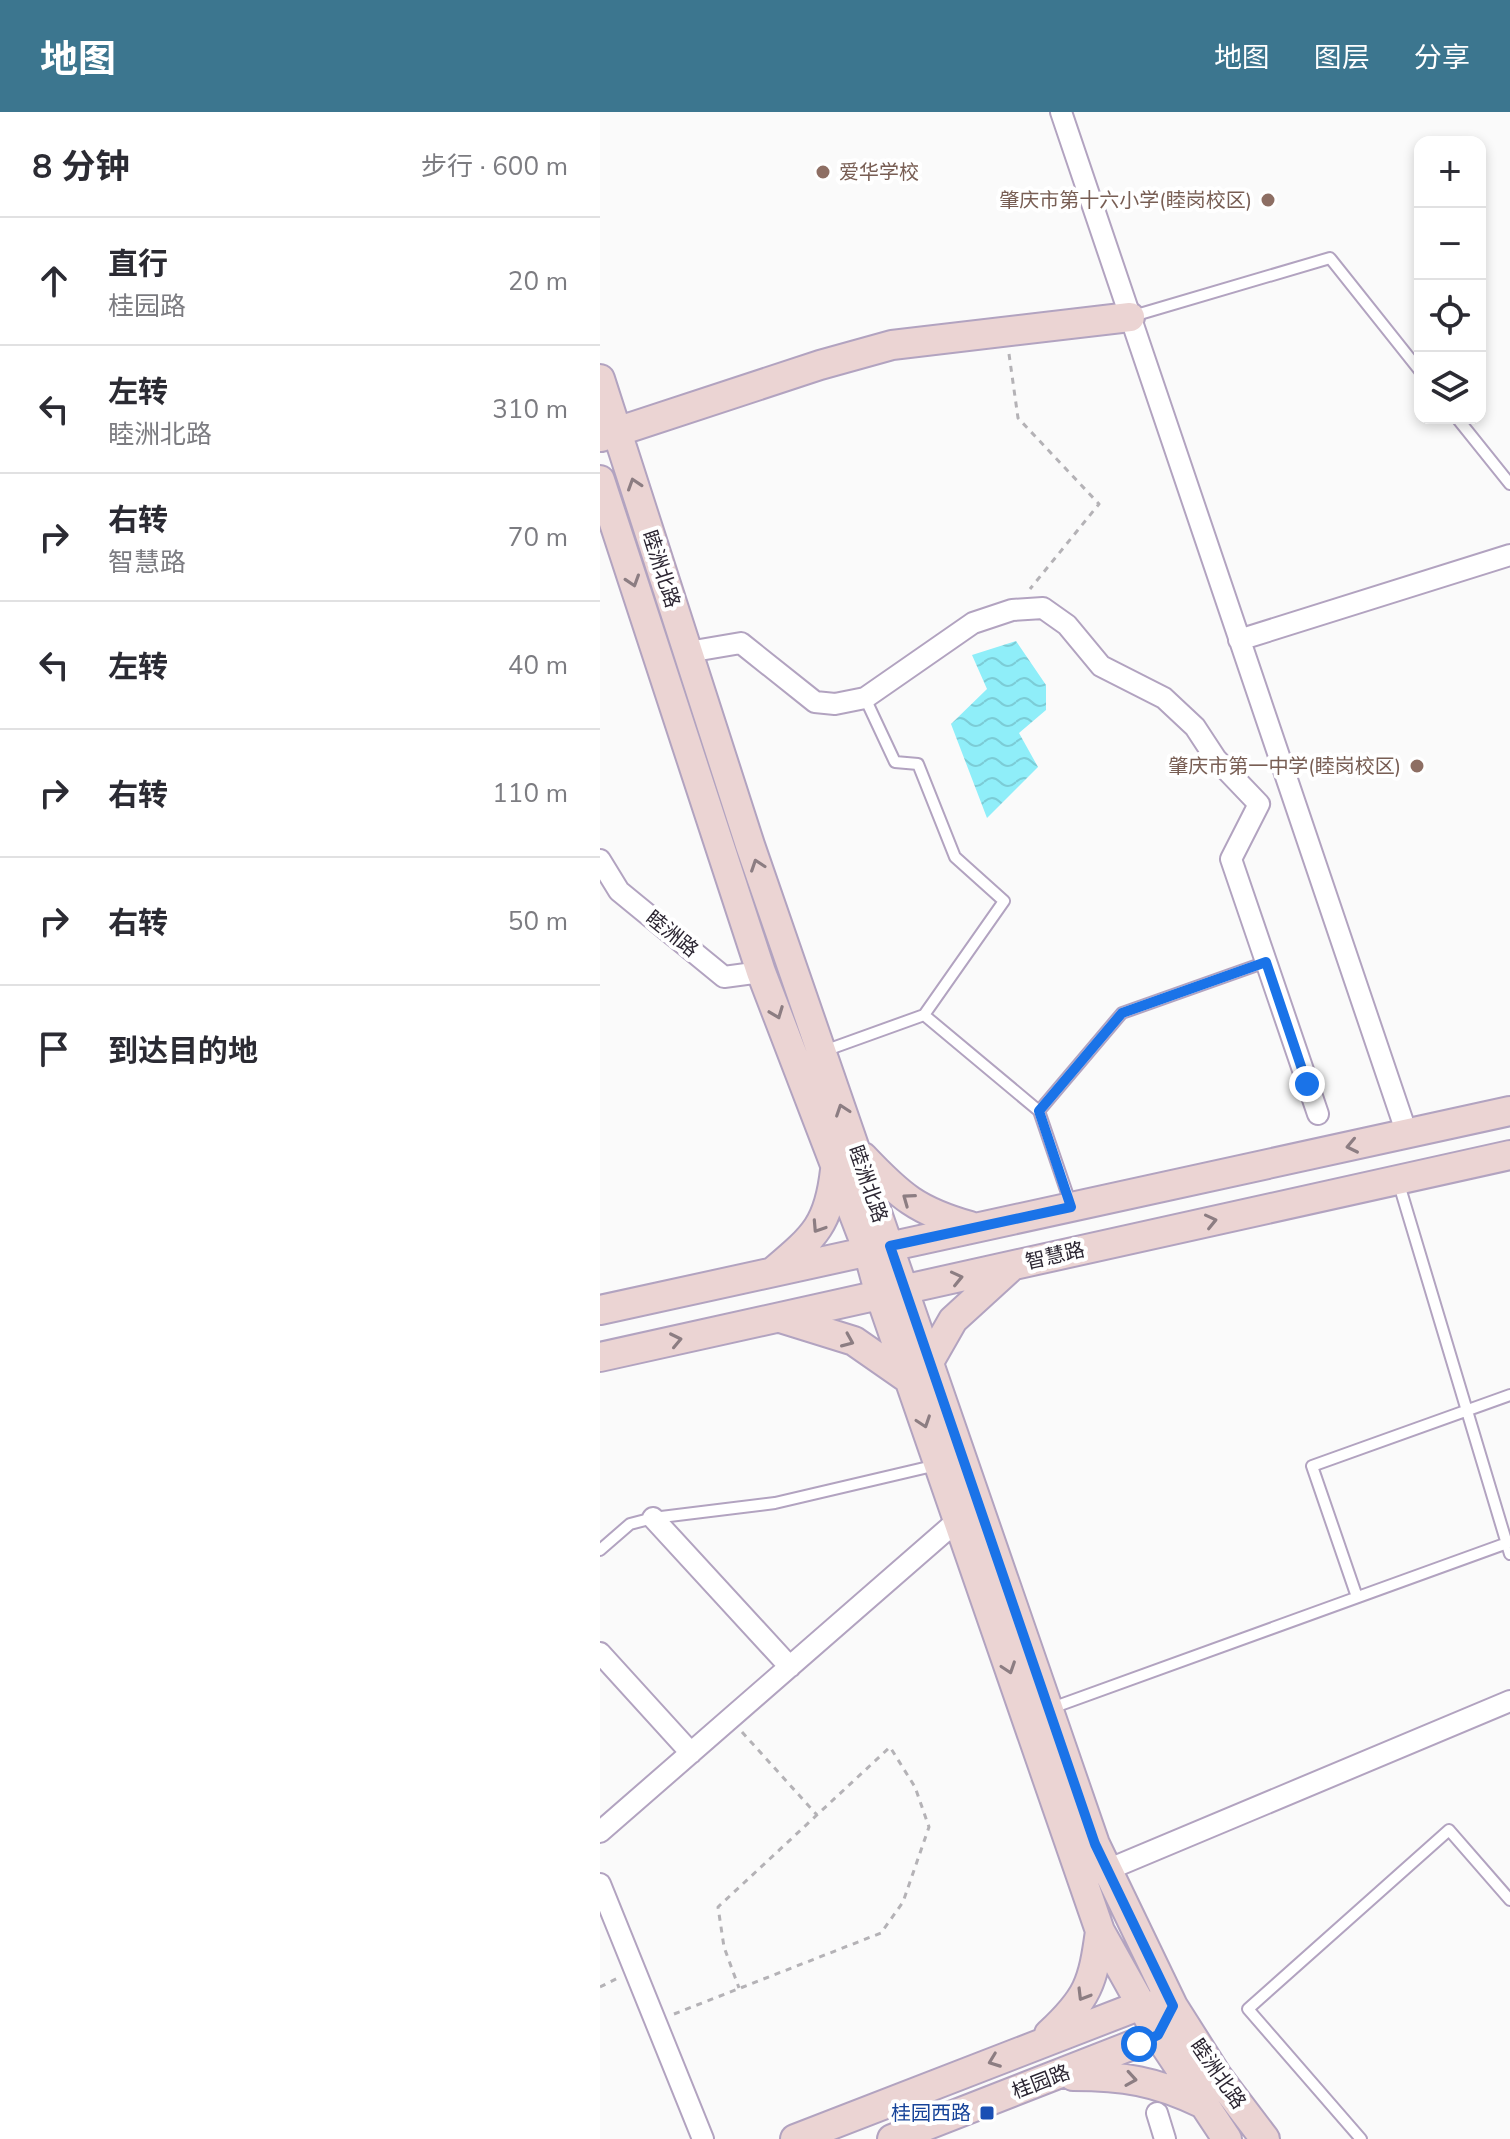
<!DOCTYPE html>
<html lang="zh">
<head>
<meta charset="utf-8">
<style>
  body { margin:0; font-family:"Nunito Sans","Noto Sans SC",sans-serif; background:#f2f2f3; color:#2b2b33 }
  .controls { position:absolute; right:24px; top:24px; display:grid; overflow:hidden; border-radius:16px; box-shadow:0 4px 12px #0003 }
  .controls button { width:72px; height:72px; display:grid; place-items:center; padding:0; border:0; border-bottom:2px solid #e1e1e2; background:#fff; color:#2b2b33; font:40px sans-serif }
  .stop { position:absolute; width:24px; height:24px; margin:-18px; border:6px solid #1a73e8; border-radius:50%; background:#fff }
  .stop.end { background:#1a73e8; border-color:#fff; box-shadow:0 2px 8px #0008 }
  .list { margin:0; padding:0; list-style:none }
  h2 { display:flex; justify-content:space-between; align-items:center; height:104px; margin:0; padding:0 32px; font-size:34px }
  h2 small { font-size:26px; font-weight:400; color:#7c7c81 }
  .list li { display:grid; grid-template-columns:52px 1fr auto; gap:24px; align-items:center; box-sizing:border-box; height:128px; padding:0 32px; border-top:2px solid #e1e1e2 }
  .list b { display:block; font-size:30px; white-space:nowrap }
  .list p { margin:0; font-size:26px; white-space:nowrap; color:#7c7c81 }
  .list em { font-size:26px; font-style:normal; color:#7c7c81 }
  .icon { flex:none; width:44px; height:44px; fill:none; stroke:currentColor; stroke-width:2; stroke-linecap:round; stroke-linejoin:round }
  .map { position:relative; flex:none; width:910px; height:2027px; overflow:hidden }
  header { display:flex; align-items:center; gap:48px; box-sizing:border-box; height:112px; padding:0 40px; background:#3c768f; color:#fff }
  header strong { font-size:38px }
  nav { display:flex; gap:44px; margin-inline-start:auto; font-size:28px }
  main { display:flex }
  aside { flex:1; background:#fff }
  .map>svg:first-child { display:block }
  .water { fill:url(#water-waves) }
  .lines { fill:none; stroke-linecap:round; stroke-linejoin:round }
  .lane-casing { stroke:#b2a3c0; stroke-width:14 }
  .street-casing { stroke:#b2a3c0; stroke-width:24 }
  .secondary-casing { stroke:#b2a3c0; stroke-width:32 }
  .path { stroke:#b4b2b6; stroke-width:3; stroke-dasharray:6 6; stroke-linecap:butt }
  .lane { stroke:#fff; stroke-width:10 }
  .street { stroke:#fff; stroke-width:20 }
  .secondary { stroke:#ebd4d3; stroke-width:28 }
  .oneway { stroke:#8c7d82 }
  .route { stroke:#1a73e8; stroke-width:10 }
  .education-dot { fill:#8d6e63; stroke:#fff; stroke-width:3 }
  .transit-dot { fill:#1a4fb4; stroke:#fff; stroke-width:3 }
  .labels { text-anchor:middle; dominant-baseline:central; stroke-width:8; stroke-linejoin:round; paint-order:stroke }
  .education-label { font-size:20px; fill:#785e54; stroke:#fff; text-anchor:end }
  .street-label { font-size:20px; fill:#2c2632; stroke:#fff }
  .transit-label { font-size:20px; fill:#164399; stroke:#fff; text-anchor:end }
</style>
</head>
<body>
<header>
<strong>地图</strong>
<nav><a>地图</a><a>图层</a><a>分享</a></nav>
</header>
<main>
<aside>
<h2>8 分钟<small>步行 · 600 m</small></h2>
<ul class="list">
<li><svg class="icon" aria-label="ahead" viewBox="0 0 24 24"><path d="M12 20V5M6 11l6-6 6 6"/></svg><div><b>直行</b><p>桂园路</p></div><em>20 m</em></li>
<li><svg class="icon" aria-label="left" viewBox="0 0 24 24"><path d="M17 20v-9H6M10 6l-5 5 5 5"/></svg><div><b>左转</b><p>睦洲北路</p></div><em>310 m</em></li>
<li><svg class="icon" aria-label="right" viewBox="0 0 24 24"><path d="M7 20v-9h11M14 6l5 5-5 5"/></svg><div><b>右转</b><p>智慧路</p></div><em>70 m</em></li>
<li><svg class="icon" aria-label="left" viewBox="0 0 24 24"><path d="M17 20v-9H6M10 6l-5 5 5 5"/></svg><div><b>左转</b></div><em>40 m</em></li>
<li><svg class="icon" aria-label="right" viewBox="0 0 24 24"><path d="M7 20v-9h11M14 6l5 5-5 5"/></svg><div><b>右转</b></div><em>110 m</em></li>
<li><svg class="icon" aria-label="right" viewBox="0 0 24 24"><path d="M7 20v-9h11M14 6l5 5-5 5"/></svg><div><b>右转</b></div><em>50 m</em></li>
<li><svg class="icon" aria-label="arrive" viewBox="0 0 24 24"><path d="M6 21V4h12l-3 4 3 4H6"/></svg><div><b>到达目的地</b></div></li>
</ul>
</aside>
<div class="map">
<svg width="910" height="2027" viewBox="0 0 910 2027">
  <defs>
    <pattern id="water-waves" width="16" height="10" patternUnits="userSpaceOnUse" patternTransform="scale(2)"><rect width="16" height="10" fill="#8feef9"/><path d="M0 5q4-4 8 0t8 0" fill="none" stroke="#7cccd6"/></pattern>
  </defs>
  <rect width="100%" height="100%" fill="#fafafa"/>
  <!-- water -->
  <path class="water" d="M416,529l30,44v25l-27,23 19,34 -51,51 -36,-94 36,-35 -15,-34z"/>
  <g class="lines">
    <defs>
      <path id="lane" d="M533,204l197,-58 90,113
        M857,306l53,66
        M324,903l115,96 83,-98 144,-51
        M224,939l100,-36 80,-114 -49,-44 -37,-93 -23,-2 -30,-64
        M439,999l32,94
        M798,1069l112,373
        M0,1438l30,-26 23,-6 122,-15 162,-38
        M757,1485l-45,-131 198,-71
        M449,1597l461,-167
        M761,2027l-113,-130 201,-179 61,70"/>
      <path id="street" d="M461,0l346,1022
        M639,528l271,-85
        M88,540l53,-9 74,59 20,2 30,-6 108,-75 39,-13 31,-2 24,17 34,41 63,32 31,29 21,32 43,45 -28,55 87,255
        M0,748l19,31 105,86 37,-5
        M53,1406l137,149
        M0,1541l91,100
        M0,1720l358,-312
        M507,1758l403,-169
        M0,1772l103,255
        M557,2001l8,26"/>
      <path id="secondary" d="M0,267l150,466 345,999 78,162 45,71 47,62
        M1,325l219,-72 72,-20 238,-28
        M0,368l161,492 107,279 12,44 220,636 58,104 69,104
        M263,1045c37,39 54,54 107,69
        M175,1158c40,-34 54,-46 60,-100
        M0,1198l910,-199
        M180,1206l74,23 56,39
        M0,1245l910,-202
        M329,1250l24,-42 58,-53
        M449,1922c39,-36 44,-51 51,-103
        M473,1964c50,0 83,5 128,27
        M195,2027l346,-134 32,1 -15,29 -266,104"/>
    </defs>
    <!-- lane casing -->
    <use href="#lane" class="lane-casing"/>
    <!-- street casing -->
    <use href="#street" class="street-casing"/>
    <!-- secondary casing -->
    <use href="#secondary" class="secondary-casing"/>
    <!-- path -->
    <path class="path" d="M409,242l9,64 81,86 -69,85
      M142,1620l75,83
      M0,1875l18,-9
      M74,1902l207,-81 22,-31 26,-75 -14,-40 -25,-40 -172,160 6,40 15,41"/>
    <!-- lane -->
    <use href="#lane" class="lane"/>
    <!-- street -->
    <use href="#street" class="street"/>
    <!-- secondary -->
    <use href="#secondary" class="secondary"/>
  </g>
  <!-- one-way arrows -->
  <defs><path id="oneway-chevron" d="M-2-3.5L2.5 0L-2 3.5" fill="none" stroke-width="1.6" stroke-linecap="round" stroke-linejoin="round" transform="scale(2)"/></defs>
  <g class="oneway">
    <use href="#oneway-chevron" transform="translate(34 372) rotate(-108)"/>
    <use href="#oneway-chevron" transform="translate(33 469) rotate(72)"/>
    <use href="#oneway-chevron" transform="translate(157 753) rotate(-109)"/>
    <use href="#oneway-chevron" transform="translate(177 901) rotate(69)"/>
    <use href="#oneway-chevron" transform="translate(242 998) rotate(-109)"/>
    <use href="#oneway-chevron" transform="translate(752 1034) rotate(168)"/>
    <use href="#oneway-chevron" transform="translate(308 1087) rotate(-144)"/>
    <use href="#oneway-chevron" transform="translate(611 1109) rotate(-13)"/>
    <use href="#oneway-chevron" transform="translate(218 1115) rotate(123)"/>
    <use href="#oneway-chevron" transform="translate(357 1166) rotate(-13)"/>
    <use href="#oneway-chevron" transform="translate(76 1228) rotate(-12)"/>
    <use href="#oneway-chevron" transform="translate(248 1229) rotate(23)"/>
    <use href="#oneway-chevron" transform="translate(324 1310) rotate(71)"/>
    <use href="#oneway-chevron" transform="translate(409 1556) rotate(71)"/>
    <use href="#oneway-chevron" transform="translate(483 1883) rotate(121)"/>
    <use href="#oneway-chevron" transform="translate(394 1949) rotate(159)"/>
    <use href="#oneway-chevron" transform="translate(531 1967) rotate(9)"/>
  </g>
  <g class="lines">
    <!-- route -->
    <path class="route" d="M539,1932l19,-9 15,-29 -78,-162 -205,-598 181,-39 -32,-96 83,-98 144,-51 41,122"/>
  </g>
  <!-- markers -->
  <g class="education-dot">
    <circle cx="223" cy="60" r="8"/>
    <circle cx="668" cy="88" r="8"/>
    <circle cx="817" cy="654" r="8"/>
  </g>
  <rect class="transit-dot" x="379" y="1993" width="16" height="16" rx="4"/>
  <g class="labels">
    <!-- education labels -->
    <g class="education-label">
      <text x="239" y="60" text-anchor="start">爱华学校</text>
      <text x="652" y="88">肇庆市第十六小学(睦岗校区)</text>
      <text x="801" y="654">肇庆市第一中学(睦岗校区)</text>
    </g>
    <!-- street labels -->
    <g class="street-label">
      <text transform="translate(61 457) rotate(72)">睦洲北路</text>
      <text transform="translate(72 822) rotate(39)">睦洲路</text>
      <text transform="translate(268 1072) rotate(71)">睦洲北路</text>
      <text transform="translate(455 1144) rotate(-13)">智慧路</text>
      <text transform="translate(618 1962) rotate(55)">睦洲北路</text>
      <text transform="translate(441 1970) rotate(-21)">桂园路</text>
    </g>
    <!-- transit labels -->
    <g class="transit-label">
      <text x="371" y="2001">桂园西路</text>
    </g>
  </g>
</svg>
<div class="controls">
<button>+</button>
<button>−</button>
<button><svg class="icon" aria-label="locate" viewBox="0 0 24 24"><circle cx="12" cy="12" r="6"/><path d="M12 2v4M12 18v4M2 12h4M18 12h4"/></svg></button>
<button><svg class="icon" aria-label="layers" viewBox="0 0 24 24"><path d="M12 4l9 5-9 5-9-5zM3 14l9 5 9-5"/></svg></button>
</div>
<div class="stop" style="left:539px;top:1932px"></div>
<div class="stop end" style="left:707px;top:972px"></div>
</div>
</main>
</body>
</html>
